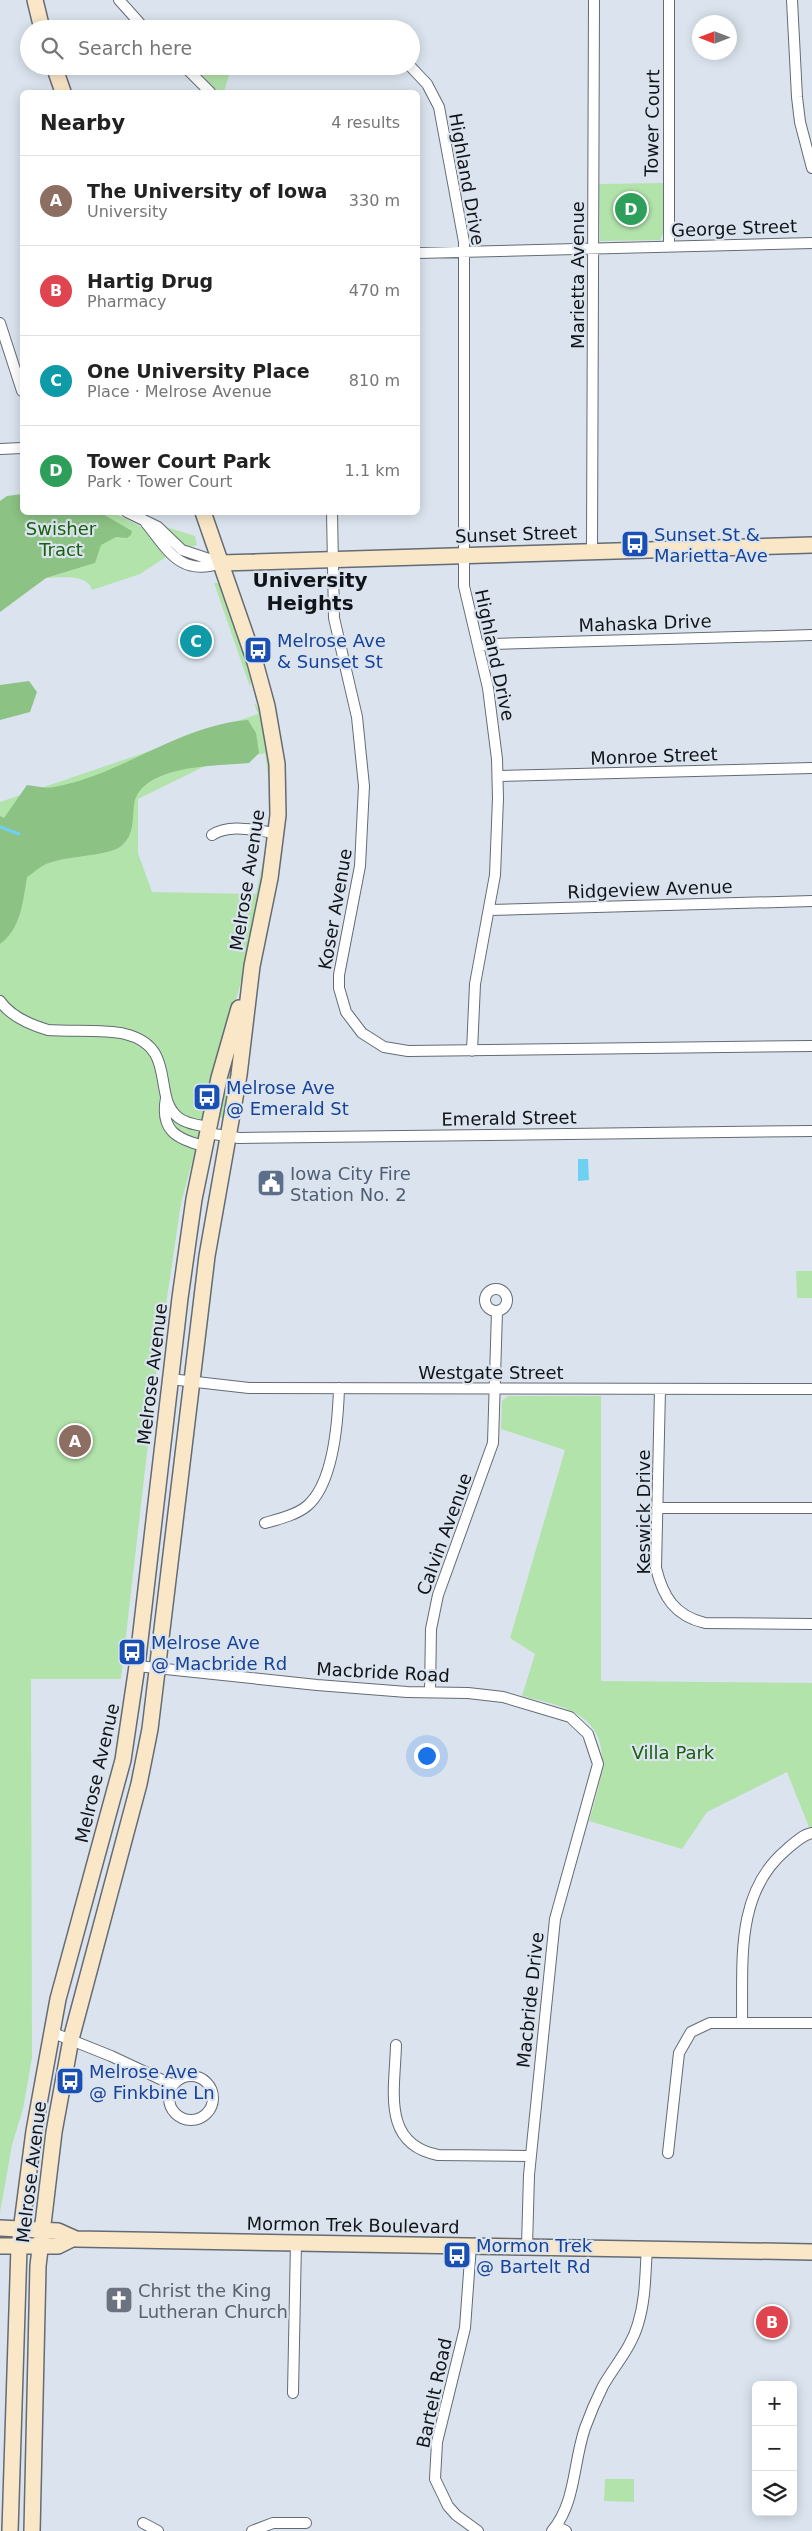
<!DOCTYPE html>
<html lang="en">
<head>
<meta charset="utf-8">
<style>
  body { margin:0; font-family:"DejaVu Sans",sans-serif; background:#f2f2f2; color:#222 }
  .controls { position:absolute; right:15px; bottom:15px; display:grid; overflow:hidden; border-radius:8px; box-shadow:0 2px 12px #0003 }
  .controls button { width:45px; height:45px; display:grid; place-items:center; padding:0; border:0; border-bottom:1px solid #e0e0e0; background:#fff; color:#222; font:25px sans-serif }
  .compass { position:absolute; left:692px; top:15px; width:45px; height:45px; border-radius:50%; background:#fff; box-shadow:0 2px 12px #0003; rotate:270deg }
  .you { position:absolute; left:426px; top:1755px; width:18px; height:18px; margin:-12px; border:4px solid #fff; border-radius:50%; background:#1a73e8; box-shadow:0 0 0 8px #1a73e833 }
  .badge { display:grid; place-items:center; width:32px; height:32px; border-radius:50%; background:#2d8b3e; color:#fff; font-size:16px; font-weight:700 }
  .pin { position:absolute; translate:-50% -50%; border:2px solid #fff; box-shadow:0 1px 5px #0006 }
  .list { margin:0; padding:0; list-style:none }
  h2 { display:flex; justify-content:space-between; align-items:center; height:65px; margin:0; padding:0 20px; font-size:21px }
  h2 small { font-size:16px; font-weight:400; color:#767676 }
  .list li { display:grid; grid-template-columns:32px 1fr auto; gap:15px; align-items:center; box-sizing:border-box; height:90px; padding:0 20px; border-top:1px solid #e0e0e0 }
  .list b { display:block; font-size:19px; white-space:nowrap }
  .list p { margin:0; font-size:16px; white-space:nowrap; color:#767676 }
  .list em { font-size:16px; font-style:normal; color:#767676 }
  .icon { flex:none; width:28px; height:28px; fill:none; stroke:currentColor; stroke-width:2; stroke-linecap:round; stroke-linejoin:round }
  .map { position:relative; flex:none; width:812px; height:2531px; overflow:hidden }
  .search { position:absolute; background:#fff; box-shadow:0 2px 12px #0003; left:20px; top:20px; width:400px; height:55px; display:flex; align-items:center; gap:12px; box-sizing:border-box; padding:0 18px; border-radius:28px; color:#767676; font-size:19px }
  .panel { position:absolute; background:#fff; box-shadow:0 2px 12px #0003; left:20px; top:90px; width:400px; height:425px; border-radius:8px }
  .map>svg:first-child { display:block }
  .green { fill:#b2e3ab }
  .forest { fill:#8cc284 }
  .water { fill:#6ed1f2 }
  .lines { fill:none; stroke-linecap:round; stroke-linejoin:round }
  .stream { stroke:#6ed1f2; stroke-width:3 }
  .street-casing { stroke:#646b74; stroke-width:12 }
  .secondary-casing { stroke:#646b74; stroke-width:18 }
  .street { stroke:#fff; stroke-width:10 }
  .secondary { stroke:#fae7c7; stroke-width:15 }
  .labels { text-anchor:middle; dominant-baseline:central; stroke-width:4.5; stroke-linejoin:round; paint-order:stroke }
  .street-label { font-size:18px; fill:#111418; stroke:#dbe4ee }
  .park-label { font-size:18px; fill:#18600c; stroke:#dbe4ee }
  .transit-label { font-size:18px; fill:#164399; stroke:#dbe4ee; text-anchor:start }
  .service-label { font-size:18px; fill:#4e5e75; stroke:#dbe4ee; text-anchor:start }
  .worship-label { font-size:18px; fill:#5b616d; stroke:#dbe4ee; text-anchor:start }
  .quarter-label { font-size:20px; font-weight:bold; fill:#111418; stroke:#dbe4ee }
</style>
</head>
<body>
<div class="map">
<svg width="812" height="2531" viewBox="0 0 812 2531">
  <rect width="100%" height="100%" fill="#dbe4ee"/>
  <!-- green -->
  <path class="green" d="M231,68l-7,24h-7l-16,-18 1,-4z
    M663,183v51l-3,6 -60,1 -1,-57z
    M34,513h80l28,14 9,8 18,24 -3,-2 -26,17 -48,16c-5,-17 -32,-12 -46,-12l49,-15z
    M163,526l32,10 2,9 -11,3z
    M214,583h4l13,28 20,68 -1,8z
    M254,703c15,8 18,97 18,116l-2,3v-30l-5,-39 -62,14 -65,32v54l14,39 104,2 11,-52 2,7 -22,110 -66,244 -24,163 -36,313h-90l1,379 -9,51 -11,36 -12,68v-1411l258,-88z
    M238,1028l-12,88 -5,2 -3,-3z
    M796,1271h16v27h-15z
    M508,1396h93v285l211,2v144h-3l-22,-55 -80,40 -25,37 -93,-28c12,-41 30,-90 -22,-112 -14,-6 -30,-9 -45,-13l13,-42 -25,-16 55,-188 -64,-21 1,-28z
    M605,2479h29v23l-30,-1z"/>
  <!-- forest -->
  <path class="forest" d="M22,494v18l79,1 31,18 -1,4 -4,3 -11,-1 -15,8 -6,18 -49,15 -46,34v-111l7,-5z
    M29,681l8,11 -7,20 -30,8v-35z
    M248,720l8,13 3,20 -10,10c-30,3 -109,1 -115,42 -2,16 1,30 -14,42 -13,9 -54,9 -71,16 -8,2 -15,10 -22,14 -4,24 -6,52 -27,67v-128l4,2 23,-33c8,1 19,4 27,2 68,-12 125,-62 194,-67z"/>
  <!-- water -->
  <path class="water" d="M578,1159h10l1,21 -11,1z"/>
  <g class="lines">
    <!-- stream -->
    <path class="stream" d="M0,827l19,7"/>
    <defs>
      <path id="street" d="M119,0l26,29
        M792,0l5,97 3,25 12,46
        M184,66l26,26
        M410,66l17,18 12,23 25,135v344l24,102 9,71 1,39 -3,77 -20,109 -3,67
        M669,246v-246
        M418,253l394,-10
        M0,323l22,68
        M0,449l22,-1
        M127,512l31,15 24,23 39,13
        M332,512l2,106 23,99 7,69 -4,80 -21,109v13l7,24 16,21 22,14 24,4 404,-5
        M146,523c22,27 34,54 75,40
        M592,551l2,-551
        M479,646l13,-2 320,-9
        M498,776l314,-8
        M212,835c18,-12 45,-4 65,-2
        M489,910l323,-9
        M0,1001c11,16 31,24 48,29 22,2 57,-1 77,4 54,13 26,63 54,84 8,6 19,7 29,9
        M166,1098c-6,32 10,41 38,48
        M207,1133l32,5 573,-7
        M485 1300a11 11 0 1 1 22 0a11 11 0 1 1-22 0Z
        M170,1379l79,9 563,1
        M660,1389l-4,179c7,29 19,48 49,55l107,1
        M657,1508h155
        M265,1523c14,-4 31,-8 42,-17 27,-23 31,-86 32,-118
        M137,1666l180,19 90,7 61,1 35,4 67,20 18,17 10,30 -43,155 -26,256 -2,71
        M430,1692l1,-63 7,-34 55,-152 4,-132
        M742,2022c1,-61 -7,-129 44,-172 8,-7 16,-15 26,-17
        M51,2032l60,24 62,29
        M396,2045c-1,44 -15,99 42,110l92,1
        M169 2098a22 22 0 1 1 44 0a22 22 0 1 1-44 0Z
        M668,2153l11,-100 12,-21 19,-9h102
        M471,2245l-6,83 -28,114 -2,37 13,27 8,9 22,16
        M293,2393l3,-151
        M143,2523l15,8
        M556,2526l10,5
        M252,2531l21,-8h33
        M552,2531c24,-28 21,-68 33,-103 5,-14 11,-28 18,-42 12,-21 28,-38 35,-62 8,-26 7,-50 9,-76"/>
      <path id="secondary" d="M35,0l7,29
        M54,66l9,26
        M221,563l591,-18
        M0,2228l58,3 18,8 736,13
        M0,2246h58l14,-7
        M10,2531l9,-284 15,-116 24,-132 65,-239 14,-94 43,-368 14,-99 25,-121 20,-70
        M32,2531l6,-265 16,-134 17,-93 68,-255 11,-55 57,-473 32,-181 13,-109 18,-88 8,-63 -1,-51 -10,-58 -12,-44 -52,-150"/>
    </defs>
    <!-- street casing -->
    <use href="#street" class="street-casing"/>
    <!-- secondary casing -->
    <use href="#secondary" class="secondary-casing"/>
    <!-- street -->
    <use href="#street" class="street"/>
    <!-- secondary -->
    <use href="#secondary" class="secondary"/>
  </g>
  <!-- icons -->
  <defs>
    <symbol id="bus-square" viewBox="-11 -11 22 22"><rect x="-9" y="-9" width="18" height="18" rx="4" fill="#1a4fb4" stroke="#dbe4ee"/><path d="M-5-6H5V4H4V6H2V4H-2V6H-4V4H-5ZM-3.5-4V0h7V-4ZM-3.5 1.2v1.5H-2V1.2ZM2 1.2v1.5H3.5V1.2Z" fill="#fff"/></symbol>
    <symbol id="civic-square" viewBox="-11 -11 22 22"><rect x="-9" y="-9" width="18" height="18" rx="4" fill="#5c6f8a" stroke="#dbe4ee"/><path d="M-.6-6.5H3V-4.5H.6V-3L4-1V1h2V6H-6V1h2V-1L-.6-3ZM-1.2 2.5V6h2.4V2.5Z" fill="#fff"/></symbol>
    <symbol id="church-square" viewBox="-11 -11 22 22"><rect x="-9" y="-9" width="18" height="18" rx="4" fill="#6b7280" stroke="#dbe4ee"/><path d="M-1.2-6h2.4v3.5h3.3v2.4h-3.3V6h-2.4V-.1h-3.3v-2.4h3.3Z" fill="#fff"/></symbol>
  </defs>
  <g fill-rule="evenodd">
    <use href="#bus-square" x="619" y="528" width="32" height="32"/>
    <use href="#bus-square" x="242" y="634" width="32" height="32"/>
    <use href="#bus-square" x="191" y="1081" width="32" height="32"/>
    <use href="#civic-square" x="255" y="1167" width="32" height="32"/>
    <use href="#bus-square" x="116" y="1636" width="32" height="32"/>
    <use href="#bus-square" x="54" y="2065" width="32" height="32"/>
    <use href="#bus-square" x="441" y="2239" width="32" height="32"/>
    <use href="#church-square" x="103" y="2284" width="32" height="32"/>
  </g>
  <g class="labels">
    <!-- street labels -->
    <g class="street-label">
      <text transform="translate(652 123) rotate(-89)">Tower Court</text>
      <text transform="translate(467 179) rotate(80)">Highland Drive</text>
      <text transform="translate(734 228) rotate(-2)">George Street</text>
      <text transform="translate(577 275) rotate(-90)">Marietta Avenue</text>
      <text transform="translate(516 534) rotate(-2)">Sunset Street</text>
      <text transform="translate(645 623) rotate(-2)">Mahaska Drive</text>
      <text transform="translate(495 655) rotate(78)">Highland Drive</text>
      <text transform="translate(654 756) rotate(-2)">Monroe Street</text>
      <text transform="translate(247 880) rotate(-81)">Melrose Avenue</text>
      <text transform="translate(650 889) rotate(-2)">Ridgeview Avenue</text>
      <text transform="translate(335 909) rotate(-80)">Koser Avenue</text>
      <text transform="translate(509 1118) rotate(-1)">Emerald Street</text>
      <text x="491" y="1372">Westgate Street</text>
      <text transform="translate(152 1374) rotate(-83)">Melrose Avenue</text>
      <text transform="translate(643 1512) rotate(-90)">Keswick Drive</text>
      <text transform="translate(444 1534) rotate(-70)">Calvin Avenue</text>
      <text transform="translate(383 1672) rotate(3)">Macbride Road</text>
      <text transform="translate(97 1773) rotate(-77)">Melrose Avenue</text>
      <text transform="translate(530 2000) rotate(-84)">Macbride Drive</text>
      <text transform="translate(31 2172) rotate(-83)">Melrose Avenue</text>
      <text transform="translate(353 2225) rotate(1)">Mormon Trek Boulevard</text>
      <text transform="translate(434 2393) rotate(-78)">Bartelt Road</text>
    </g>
    <!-- park labels -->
    <g class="park-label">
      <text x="61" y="528">Swisher<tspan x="61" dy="21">Tract</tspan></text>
      <text x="673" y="1752">Villa Park</text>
    </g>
    <!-- transit labels -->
    <g class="transit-label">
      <text x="654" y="534">Sunset St &amp;<tspan x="654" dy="21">Marietta Ave</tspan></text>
      <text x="277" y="640">Melrose Ave<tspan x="277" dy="21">&amp; Sunset St</tspan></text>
      <text x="226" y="1087">Melrose Ave<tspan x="226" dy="21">@ Emerald St</tspan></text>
      <text x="151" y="1642">Melrose Ave<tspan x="151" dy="21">@ Macbride Rd</tspan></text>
      <text x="89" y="2071">Melrose Ave<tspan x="89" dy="21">@ Finkbine Ln</tspan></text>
      <text x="476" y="2245">Mormon Trek<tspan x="476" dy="21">@ Bartelt Rd</tspan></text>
    </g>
    <!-- service labels -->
    <g class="service-label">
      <text x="290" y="1173">Iowa City Fire<tspan x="290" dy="21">Station No. 2</tspan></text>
    </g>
    <!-- worship labels -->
    <g class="worship-label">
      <text x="138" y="2290">Christ the King<tspan x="138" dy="21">Lutheran Church</tspan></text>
    </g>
    <!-- quarter labels -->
    <g class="quarter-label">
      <text x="310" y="580">University<tspan x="310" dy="23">Heights</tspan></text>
    </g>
  </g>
</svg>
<div class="controls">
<button>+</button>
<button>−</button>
<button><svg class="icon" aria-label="layers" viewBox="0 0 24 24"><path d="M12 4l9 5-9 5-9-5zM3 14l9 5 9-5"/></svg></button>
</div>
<svg class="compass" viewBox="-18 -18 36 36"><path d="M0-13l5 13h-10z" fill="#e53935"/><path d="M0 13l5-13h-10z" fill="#767676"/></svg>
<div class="you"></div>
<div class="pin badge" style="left:75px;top:1441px;background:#8d6e63">A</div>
<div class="pin badge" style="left:772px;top:2322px;background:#e0444e">B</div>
<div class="pin badge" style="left:196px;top:641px;background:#0f9aa8">C</div>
<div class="pin badge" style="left:631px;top:209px;background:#2e9e5b">D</div>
<div class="search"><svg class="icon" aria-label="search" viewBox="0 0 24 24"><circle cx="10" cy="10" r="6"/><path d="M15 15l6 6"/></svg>Search here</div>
<section class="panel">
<h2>Nearby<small>4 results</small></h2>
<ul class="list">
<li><span class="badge" style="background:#8d6e63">A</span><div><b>The University of Iowa</b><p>University</p></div><em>330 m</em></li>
<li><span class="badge" style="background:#e0444e">B</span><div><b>Hartig Drug</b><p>Pharmacy</p></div><em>470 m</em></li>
<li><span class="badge" style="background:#0f9aa8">C</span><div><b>One University Place</b><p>Place · Melrose Avenue</p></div><em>810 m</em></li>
<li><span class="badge" style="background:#2e9e5b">D</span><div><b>Tower Court Park</b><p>Park · Tower Court</p></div><em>1.1 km</em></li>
</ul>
</section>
</div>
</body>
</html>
